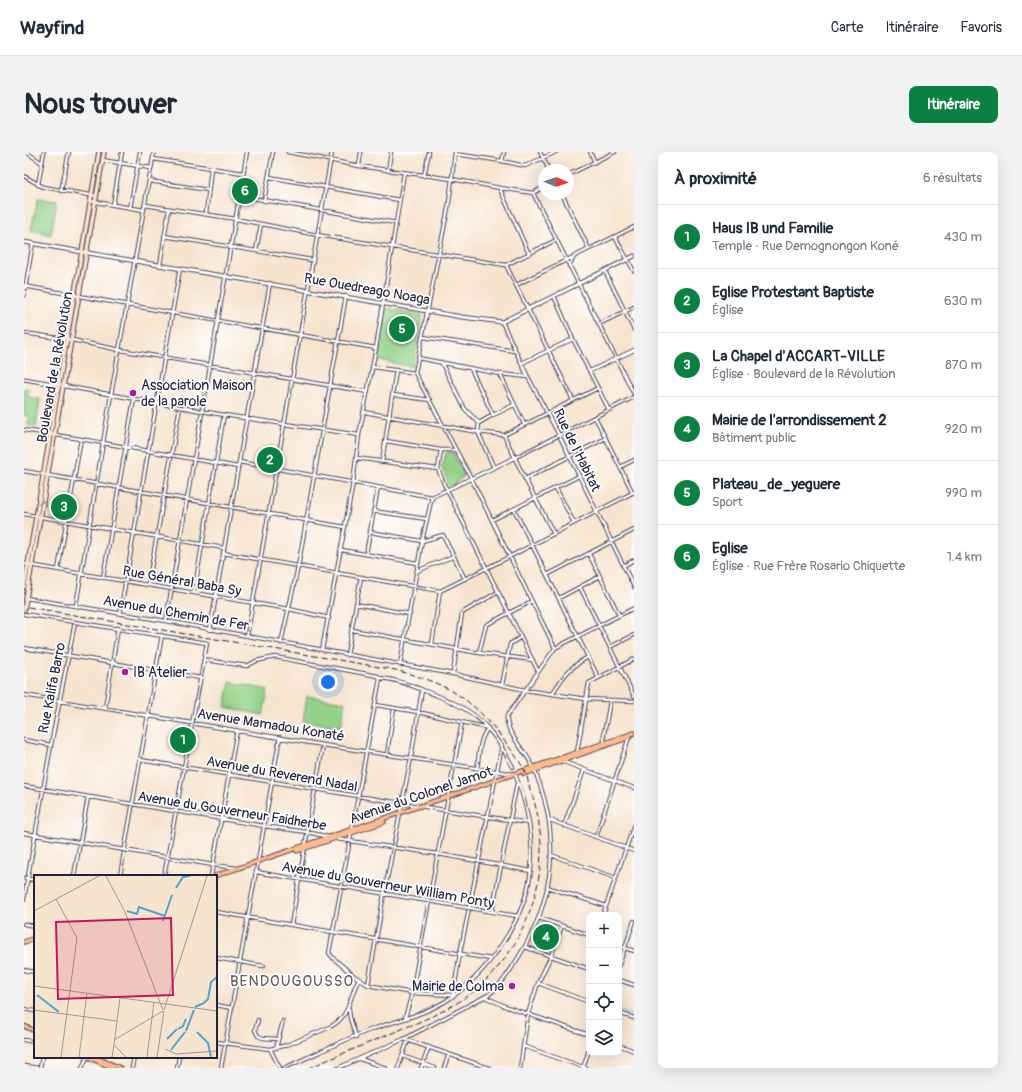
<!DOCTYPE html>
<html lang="fr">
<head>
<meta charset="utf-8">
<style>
  body { margin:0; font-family:Pangolin,sans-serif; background:#f2f2f3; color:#1f2937 }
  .controls { position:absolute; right:12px; bottom:12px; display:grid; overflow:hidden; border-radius:8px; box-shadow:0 4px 16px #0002 }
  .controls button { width:36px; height:36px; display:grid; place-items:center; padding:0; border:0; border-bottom:1px solid #e0e1e3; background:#fff; color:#1f2937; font:20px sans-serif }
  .compass { position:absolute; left:514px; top:12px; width:36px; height:36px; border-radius:50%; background:#fff; box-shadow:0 4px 16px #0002; rotate:92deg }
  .you { position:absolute; left:304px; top:530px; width:14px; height:14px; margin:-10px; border:3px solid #fff; border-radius:50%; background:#1a73e8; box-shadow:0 0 0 6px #1a73e833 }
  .badge { display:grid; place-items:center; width:26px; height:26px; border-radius:50%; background:#0b8043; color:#fff; font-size:13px; font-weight:700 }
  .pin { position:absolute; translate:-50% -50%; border:2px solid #fff; box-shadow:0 1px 4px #0006 }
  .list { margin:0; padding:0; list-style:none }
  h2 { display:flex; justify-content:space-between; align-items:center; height:52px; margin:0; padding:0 16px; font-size:17px }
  h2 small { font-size:13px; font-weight:400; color:#747a83 }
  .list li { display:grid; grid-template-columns:26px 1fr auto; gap:12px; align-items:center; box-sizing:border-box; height:64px; padding:0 16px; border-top:1px solid #e0e1e3 }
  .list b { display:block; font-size:15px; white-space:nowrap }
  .list p { margin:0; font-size:13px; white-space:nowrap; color:#747a83 }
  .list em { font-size:13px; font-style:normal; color:#747a83 }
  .icon { flex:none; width:22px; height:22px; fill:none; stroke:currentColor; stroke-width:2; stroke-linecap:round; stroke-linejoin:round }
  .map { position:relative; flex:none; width:610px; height:916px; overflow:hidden; border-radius:8px }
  header { display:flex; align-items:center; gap:24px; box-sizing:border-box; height:56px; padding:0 20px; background:#fff; border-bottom:1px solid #e0e1e3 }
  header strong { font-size:19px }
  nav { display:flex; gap:22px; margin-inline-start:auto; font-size:14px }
  .intro { display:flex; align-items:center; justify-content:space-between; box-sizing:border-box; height:96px; padding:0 24px }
  h1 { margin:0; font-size:28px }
  .button { padding:10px 18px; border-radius:8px; background:#0b8043; color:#fff; font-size:14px; font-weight:700 }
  main { display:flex; gap:24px; padding:0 24px }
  aside { flex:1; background:#fff; border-radius:8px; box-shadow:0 4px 16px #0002 }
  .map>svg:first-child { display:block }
  .green { fill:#93d288; stroke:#5a7a62 }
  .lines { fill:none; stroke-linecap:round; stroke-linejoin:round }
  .stream { stroke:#53a3cd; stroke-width:1 }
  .minor-casing { stroke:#423f51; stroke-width:4.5 }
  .tertiary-casing { stroke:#423f51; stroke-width:5 }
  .secondary-casing { stroke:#423f51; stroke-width:5.5 }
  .primary-casing { stroke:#423f51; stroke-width:5.5 }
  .minor { stroke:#fff; stroke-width:2.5 }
  .tertiary { stroke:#fff; stroke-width:3 }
  .secondary { stroke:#fee3d1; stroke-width:3.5 }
  .primary { stroke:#fcba8d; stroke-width:3.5 }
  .rail { stroke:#22223b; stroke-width:1; stroke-dasharray:6 3; stroke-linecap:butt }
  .oneway { stroke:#9b8c8e }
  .poi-dot { fill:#b5179e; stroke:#fff; stroke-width:1.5 }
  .labels { text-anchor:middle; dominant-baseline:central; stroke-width:3.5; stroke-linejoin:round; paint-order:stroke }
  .street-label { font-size:14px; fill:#22223b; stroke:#fff }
  .poi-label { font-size:14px; fill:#22223b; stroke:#fff; text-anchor:start }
  .neighbourhood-label { font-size:15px; letter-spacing:1px; fill:#655556; stroke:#fff }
  .inset-river { fill:none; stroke:#53a3cd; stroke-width:2 }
  .inset-road { fill:none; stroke:#a29694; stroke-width:1 }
  .view { fill:#c2185b; fill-opacity:0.15; stroke:#c2185b; stroke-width:2 }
  .inset-edge { fill:none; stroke:#22223b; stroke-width:2 }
</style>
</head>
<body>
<header>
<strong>Wayfind</strong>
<nav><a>Carte</a><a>Itinéraire</a><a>Favoris</a></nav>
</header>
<div class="intro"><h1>Nous trouver</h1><a class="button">Itinéraire</a></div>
<main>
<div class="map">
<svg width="610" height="916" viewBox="0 0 610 916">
  <rect width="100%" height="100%" fill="#fff"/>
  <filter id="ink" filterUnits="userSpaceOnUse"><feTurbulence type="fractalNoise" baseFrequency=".025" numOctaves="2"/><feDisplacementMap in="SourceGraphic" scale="8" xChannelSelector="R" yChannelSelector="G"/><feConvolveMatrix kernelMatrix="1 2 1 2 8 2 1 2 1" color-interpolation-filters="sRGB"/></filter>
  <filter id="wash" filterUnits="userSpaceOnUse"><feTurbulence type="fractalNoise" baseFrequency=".012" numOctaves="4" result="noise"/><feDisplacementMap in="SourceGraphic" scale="16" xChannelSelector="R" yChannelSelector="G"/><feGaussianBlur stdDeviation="0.9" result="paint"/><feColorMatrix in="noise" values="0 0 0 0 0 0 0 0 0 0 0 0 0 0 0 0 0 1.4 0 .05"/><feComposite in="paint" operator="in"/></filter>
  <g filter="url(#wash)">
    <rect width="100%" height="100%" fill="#f7e4cf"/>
    <!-- green -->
    <path class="green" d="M14,47l19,2 -6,34 -20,-5z
      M363,156l35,7 -9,52 -35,-7z
      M0,236l5,1 -1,8 12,2 -4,28 -8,-2 1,-9 -5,-1z
      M425,299l2,2 2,-1 10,21v4l-7,5 -4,5 -4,-2 -2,-8 -5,-11 3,-4 2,-9z
      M206,530l38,8 -5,25 -38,-8z
      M283,544l38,6 -4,25 -38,-6z"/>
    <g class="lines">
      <!-- stream -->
      <path class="stream" d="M595,859l15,5"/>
    </g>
  </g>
  <g filter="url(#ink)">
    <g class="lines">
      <defs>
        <path id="minor" d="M2,0l16,11
          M264,0l71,14 93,13 48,9 33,5 11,-6
          M431,0l-6,51 -34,170 56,105 84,170
          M516,0l9,18
          M566,0l5,10
          M431,2l47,7 23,5 31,-14
          M129,7l90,14
          M78,8l49,8
          M478,9l2,-9
          M335,14l2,-14
          M364,19l3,-19
          M544,23l47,-23
          M0,24l19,11 53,9
          M400,24l5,-24
          M245,25l130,23
          M125,29l59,9
          M14,33l6,-33
          M476,37l29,65
          M37,39l8,-39
          M509,41l101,201
          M538,42l27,55
          M216,44l156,27
          M66,49l54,9
          M240,49l9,-49
          M89,53l9,-53
          M121,53l91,14 81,16 189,30 50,-25
          M106,56l10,-56
          M182,62l5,-46
          M140,84l148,24
          M591,85l19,34
          M232,99l5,-27
          M136,113l9,-56
          M482,113l67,135
          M545,114l5,-9
          M581,119l29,59
          M492,133l118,-58
          M0,134l149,27 203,35
          M0,143l9,-52
          M530,144l19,43 36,71
          M478,170l26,55 31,58 75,152
          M575,172l35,-17
          M0,181l48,7 48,10 248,42
          M399,185l92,14
          M394,206l82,16 28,3
          M417,210l24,47 14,14 -1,9 16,36
          M498,211l51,-24
          M349,215l42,6
          M447,217l22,46
          M566,219l44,-21
          M476,222l24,50
          M40,234l160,29 135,20
          M369,243l37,5
          M340,260l114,20 26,3 94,-47
          M571,265l38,76
          M455,271l14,-8 21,-10
          M0,278l57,9 157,28
          M480,283l21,44 29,55
          M362,289l55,9h14
          M417,298l-3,19 6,15 94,187
          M332,306l82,11
          M215,310l193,35 82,-39 120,-61
          M358,310l14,-92
          M596,315l14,-7
          M0,319l321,56
          M501,327l81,-41
          M532,336l18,35
          M490,357l84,168
          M349,359l54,8
          M0,362l200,34
          M468,368l87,-44
          M346,380l52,9 21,-6 22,44
          M317,398l77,13
          M199,401l217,38 69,-34 125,-65
          M342,402l12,-66
          M565,402l30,61
          M0,412l265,45 40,9
          M599,414l11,-6
          M34,418l23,-131
          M393,419l37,-15
          M523,423l87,-45
          M79,426l31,-179
          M124,433l32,-178
          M556,435l54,109
          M170,441l30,-178
          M2,446l140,23 287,53 72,16 61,9 48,2
          M535,446l41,-22
          M332,452l54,10
          M52,454l35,-211 43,-243
          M0,462l183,29 -43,233
          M96,462l60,-346
          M142,469l81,-469
          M186,478l60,-347
          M328,478l127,23 54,7
          M223,484l85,-484
          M257,491l17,-76 48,-271
          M408,492l8,-53
          M586,495l24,-12
          M0,496l177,30
          M298,498l31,-167 6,-48 17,-87 28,-175
          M455,501l7,-28 46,-24
          M323,503l14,-78
          M181,508l42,6 9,-5 19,-4 103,19 2,2
          M376,513l22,-124 10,-44
          M429,522l9,-61 36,-21
          M478,533l8,-41 11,-7
          M528,542c12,-19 17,-26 36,-37
          M0,543l299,50 192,29c12,29 19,65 16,95 -5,50 -43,105 -85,132 -23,14 -51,20 -76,29 -29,11 -58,26 -86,38
          M352,553l42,7 70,16c-9,11 -9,28 -11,41
          M81,556l13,-80
          M0,588l27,5
          M580,592v-10l6,-33
          M478,594l-42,207 -7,42 -41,-2 -44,-8 -15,-10 -20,-17 -4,-5 51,-275c15,1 31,7 45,13 47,17 64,30 88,76
          M553,600l12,-69 45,-24
          M363,602l7,-46
          M116,608c130,21 259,44 389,63
          M537,609l73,27
          M0,634l240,40 43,6 22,5
          M526,668l84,31
          M540,674l20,-56
          M0,681l189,32 24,3
          M572,685l33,-100
          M312,687l102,15 93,17
          M527,703l65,23
          M232,720l261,44
          M50,724l14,-79
          M96,724l42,-241
          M187,724l26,-146
          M0,726l11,2
          M523,735l59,19
          M0,747l27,-154 24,-123
          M192,760l275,47
          M468,760l25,-129
          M579,763l31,-90
          M515,766l50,17
          M0,772l11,2
          M267,773l32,-180
          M595,794l15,5
          M501,795l64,22
          M192,806l48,8
          M595,813l15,-44
          M0,818l11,2
          M595,828l15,5
          M514,831l51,19
          M344,833l16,-91 27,-136 11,-68
          M461,845l22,10 82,28
          M192,853l16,3
          M0,857l11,2
          M325,857l1,9 6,19
          M595,861l15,5
          M381,866l7,-25 50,-271
          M234,868l-3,10 3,6 5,2 15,1
          M380,887l85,29
          M0,888l11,2
          M192,890l54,7 17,-4 43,-18c22,-12 18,-29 29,-48
          M595,893l15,6
          M499,894l63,22
          M252,896l7,-27
          M246,897l10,19
          M379,904l32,12
          M336,907l26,9
          M0,914l16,2
          M16,916l2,-11
          M58,916l5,-11
          M108,916l2,-11
          M153,916l2,-11
          M197,916l59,-331
          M314,916l66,-29 84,-44c13,-9 22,-24 30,-37 38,-59 43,-125 16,-189 -6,-16 -30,-37 -27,-53l48,-68 79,-40
          M374,916l10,-28
          M397,916l8,-21
          M420,916l5,-14
          M496,916l8,-54 10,-31 13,-27 11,-30
          M559,916l6,-18"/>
        <path id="tertiary" d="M0,90l438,75 40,5 132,-66
          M0,227l36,6"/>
        <path id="secondary" d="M0,435l75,-435
          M0,458l80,-458"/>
        <path id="primary" d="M500,622l106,-37
          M273,699l87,-29
          M191,724l419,-143
          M0,790l11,-4
          M0,874l11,5
          M64,905l25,11
          M71,905l25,11"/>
      </defs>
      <!-- minor casing -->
      <use href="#minor" class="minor-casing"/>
      <!-- tertiary casing -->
      <use href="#tertiary" class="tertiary-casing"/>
      <!-- secondary casing -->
      <use href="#secondary" class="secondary-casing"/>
      <!-- primary casing -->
      <use href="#primary" class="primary-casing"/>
      <!-- minor -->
      <use href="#minor" class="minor"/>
      <!-- tertiary -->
      <use href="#tertiary" class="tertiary"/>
      <!-- secondary -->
      <use href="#secondary" class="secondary"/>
      <!-- primary -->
      <use href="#primary" class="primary"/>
      <!-- rail -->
      <path class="rail" d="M4,455l363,62c20,5 41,11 59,21 22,12 39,30 53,49 8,10 16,21 22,32 3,6 3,12 5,18 25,66 6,142 -44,191 -26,27 -60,39 -94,53 -28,12 -56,23 -83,35"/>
    </g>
    <!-- one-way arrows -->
    <defs><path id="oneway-chevron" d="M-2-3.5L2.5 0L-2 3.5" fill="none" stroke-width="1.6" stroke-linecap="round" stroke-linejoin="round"/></defs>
    <use class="oneway" href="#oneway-chevron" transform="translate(19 351) rotate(-81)"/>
  </g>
  <!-- markers -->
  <g class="poi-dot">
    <circle cx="109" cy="241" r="4"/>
    <circle cx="101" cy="520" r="4"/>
    <circle cx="488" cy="834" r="4"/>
  </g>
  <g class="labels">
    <!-- street labels -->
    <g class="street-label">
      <text transform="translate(343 137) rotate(10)">Rue Ouedreago Noaga</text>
      <text transform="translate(31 215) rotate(-80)">Boulevard de la Révolution</text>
      <text transform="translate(553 298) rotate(64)">Rue de l'Habitat</text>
      <text transform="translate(158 429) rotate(10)">Rue Général Baba Sy</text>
      <text transform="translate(152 461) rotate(10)">Avenue du Chemin de Fer</text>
      <text transform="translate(28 536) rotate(-79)">Rue Kalifa Barro</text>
      <text transform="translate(247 573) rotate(9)">Avenue Mamadou Konaté</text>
      <text transform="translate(258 622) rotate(10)">Avenue du Reverend Nadal</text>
      <text transform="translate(397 643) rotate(-19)">Avenue du Colonel Jamot</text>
      <text transform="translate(208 659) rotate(9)">Avenue du Gouverneur Faidherbe</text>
      <text transform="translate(364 733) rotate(10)">Avenue du Gouverneur William Ponty</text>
    </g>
    <!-- poi labels -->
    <g class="poi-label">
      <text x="117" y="233">Association Maison<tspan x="117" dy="16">de la parole</tspan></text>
      <text x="109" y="520">IB Atelier</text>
      <text x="480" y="834" text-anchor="end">Mairie de Colma</text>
    </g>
    <!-- neighbourhood labels -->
    <g class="neighbourhood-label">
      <text x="268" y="829">BENDOUGOUSSO</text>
    </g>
  </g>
  <!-- overview -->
  <g transform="translate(10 723)">
    <rect width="183" height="183" fill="#f7e4cf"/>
    <path class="inset-river" d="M142,13l7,-11 7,-1M93,36l10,3 2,-7 26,9M129,46l9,-26M3,120l22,17M161,132l9,-4 4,-4 3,-17 6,-5M144,154l5,-3 3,-7M152,156l8,-21M163,157l11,11 3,14M133,164l10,-10M137,175l14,-18"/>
    <path class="inset-road" d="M72,1l19,36 38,98M22,24l21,39 -16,119M0,36l65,-35M0,111l183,25M86,123l-6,47 12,12M0,135l83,11M130,135l43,-134M80,165l49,-29M131,174l11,5 41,-3M45,182l8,-64M78,182l2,-12M113,182l7,-55M123,182l7,-46"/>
    <path class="view" d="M137,43l2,77 -115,4 -2,-77z"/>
    <rect width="183" height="183" class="inset-edge"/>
  </g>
</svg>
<div class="controls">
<button>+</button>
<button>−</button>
<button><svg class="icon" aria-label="locate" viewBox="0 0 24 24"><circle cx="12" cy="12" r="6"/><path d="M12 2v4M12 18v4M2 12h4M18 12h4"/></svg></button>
<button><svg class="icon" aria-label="layers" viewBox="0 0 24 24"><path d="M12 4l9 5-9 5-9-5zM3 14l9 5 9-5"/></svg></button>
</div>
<svg class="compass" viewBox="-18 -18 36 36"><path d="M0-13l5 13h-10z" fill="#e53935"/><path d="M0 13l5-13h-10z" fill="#747a83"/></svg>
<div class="you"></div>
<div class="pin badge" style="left:159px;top:588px">1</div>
<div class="pin badge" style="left:246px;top:308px">2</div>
<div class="pin badge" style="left:40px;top:355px">3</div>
<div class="pin badge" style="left:522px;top:785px">4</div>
<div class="pin badge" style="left:378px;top:177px">5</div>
<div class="pin badge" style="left:221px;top:39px">6</div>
</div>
<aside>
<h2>À proximité<small>6 résultats</small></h2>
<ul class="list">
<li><span class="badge">1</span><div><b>Haus IB und Familie</b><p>Temple · Rue Demognongon Koné</p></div><em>430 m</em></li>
<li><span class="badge">2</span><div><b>Eglise Protestant Baptiste</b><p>Église</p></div><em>630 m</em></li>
<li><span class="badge">3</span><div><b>La Chapel d'ACCART-VILLE</b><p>Église · Boulevard de la Révolution</p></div><em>870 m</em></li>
<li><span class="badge">4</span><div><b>Mairie de l'arrondissement 2</b><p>Bâtiment public</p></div><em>920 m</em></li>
<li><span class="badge">5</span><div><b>Plateau_de_yeguere</b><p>Sport</p></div><em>990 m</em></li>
<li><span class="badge">6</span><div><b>Eglise</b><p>Église · Rue Frère Rosario Chiquette</p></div><em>1.4 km</em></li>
</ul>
</aside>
</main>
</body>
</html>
